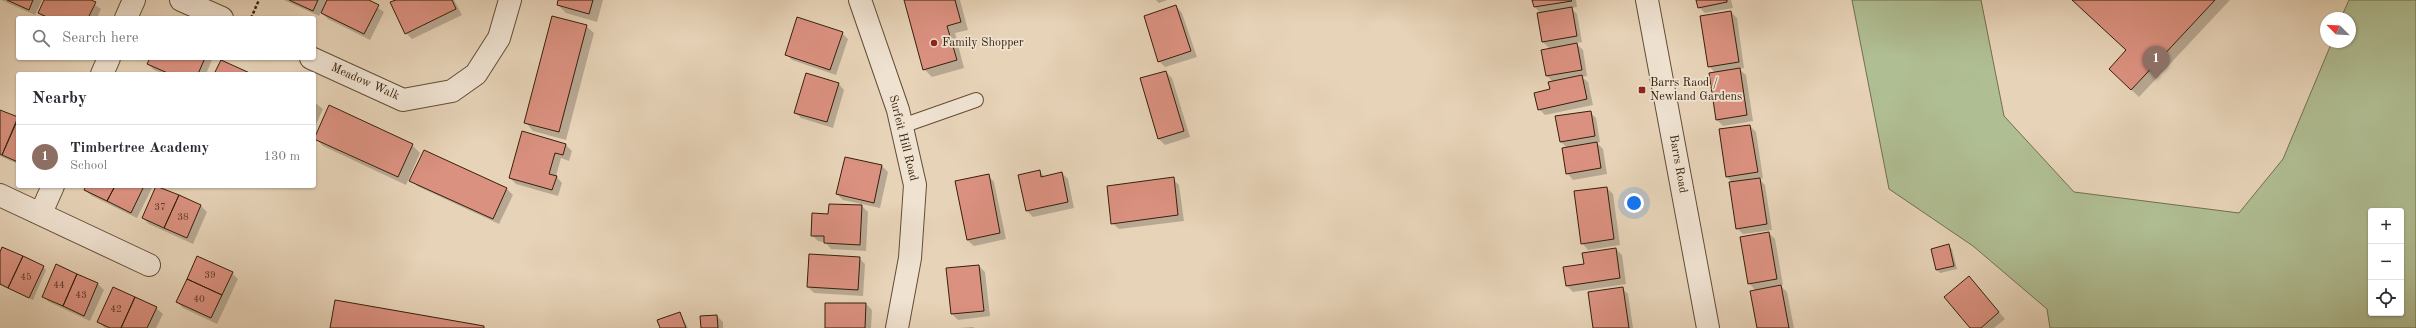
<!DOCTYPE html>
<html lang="en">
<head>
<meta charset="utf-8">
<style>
  body { margin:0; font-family:"Old Standard TT",serif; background:#f2f2f3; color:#2b2b33 }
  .controls { position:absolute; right:12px; bottom:12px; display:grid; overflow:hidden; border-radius:4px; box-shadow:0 1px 3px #0004 }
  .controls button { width:36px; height:36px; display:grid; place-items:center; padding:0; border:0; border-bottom:1px solid #e1e1e2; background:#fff; color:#2b2b33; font:20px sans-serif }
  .compass { position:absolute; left:2320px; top:12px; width:36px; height:36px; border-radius:50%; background:#fff; box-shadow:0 1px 3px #0004; rotate:294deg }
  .you { position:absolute; left:1634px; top:203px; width:14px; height:14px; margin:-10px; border:3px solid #fff; border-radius:50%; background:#1a73e8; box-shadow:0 0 0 6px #1a73e833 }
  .badge { display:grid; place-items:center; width:26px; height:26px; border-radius:50%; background:#8f2418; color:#fff; font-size:13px; font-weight:700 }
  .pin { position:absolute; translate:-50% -33px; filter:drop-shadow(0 1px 2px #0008) }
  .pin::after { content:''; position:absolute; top:21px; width:14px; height:12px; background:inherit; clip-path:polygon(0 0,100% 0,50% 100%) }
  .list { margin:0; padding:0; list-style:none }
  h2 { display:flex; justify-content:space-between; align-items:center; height:52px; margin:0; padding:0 16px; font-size:17px }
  h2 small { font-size:13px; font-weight:400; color:#7c7c81 }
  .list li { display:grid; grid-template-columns:26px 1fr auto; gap:12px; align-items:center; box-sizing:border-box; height:64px; padding:0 16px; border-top:1px solid #e1e1e2 }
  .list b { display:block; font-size:15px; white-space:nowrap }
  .list p { margin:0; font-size:13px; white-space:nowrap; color:#7c7c81 }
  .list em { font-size:13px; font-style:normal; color:#7c7c81 }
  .icon { flex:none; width:22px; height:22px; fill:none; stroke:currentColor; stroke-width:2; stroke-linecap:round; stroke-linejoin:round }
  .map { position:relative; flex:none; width:2416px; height:328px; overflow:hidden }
  .search { position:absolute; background:#fff; box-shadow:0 1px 3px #0004; left:16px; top:16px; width:300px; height:44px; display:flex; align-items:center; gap:10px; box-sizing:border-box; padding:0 14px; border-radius:4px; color:#7c7c81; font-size:15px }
  .panel { position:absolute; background:#fff; box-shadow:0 1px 3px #0004; left:16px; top:72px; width:300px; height:116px; border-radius:4px }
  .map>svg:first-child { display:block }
  .green { fill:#b0be93; stroke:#726f4e; fill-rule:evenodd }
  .shadow { fill:#0003 }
  .building { fill:#db9180; stroke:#352009 }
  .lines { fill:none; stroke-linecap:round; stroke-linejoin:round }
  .service-casing { stroke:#624d35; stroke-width:16 }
  .minor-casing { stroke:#624d35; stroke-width:24 }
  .tertiary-casing { stroke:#624d35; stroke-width:24 }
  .path { stroke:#352009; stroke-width:2.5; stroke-dasharray:3 2; stroke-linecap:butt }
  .service { stroke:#efe2d1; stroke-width:14 }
  .minor { stroke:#efe2d1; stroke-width:22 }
  .tertiary { stroke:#efe2d1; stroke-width:22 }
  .poi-dot { fill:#8f2418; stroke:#efe2d1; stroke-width:1.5 }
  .labels { text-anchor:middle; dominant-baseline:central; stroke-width:3.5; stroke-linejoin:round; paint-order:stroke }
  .number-label { font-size:10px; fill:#5e3c27 }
  .poi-label { font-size:12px; fill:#352009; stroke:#efe2d1; text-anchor:start }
  .street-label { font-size:12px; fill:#352009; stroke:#efe2d1 }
</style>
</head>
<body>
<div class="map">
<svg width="2416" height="328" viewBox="0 0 2416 328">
  <rect width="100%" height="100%" fill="#e7d3b8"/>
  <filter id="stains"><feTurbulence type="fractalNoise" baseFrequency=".005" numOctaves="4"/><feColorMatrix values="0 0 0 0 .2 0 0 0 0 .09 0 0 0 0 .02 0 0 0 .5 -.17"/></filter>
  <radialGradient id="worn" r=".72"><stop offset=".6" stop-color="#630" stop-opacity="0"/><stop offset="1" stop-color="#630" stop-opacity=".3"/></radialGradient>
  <!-- green -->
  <path class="green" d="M1852,0h129l23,116 70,76 165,21 44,-54 49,-117h18v-24h-9l8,-18h67v328h-366l-3,-19 -74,-63 -84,-57zM2371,211h30v102h-30z"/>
  <!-- shadow -->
  <path class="shadow" d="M1,0h41l-7,15z
    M45,0h43l13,9 -4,9h-53l-5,-5z
    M284,0h42l1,3 2,-3h37l18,12 -14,28 -42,-21 -7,-7 -2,4z
    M398,0h56l8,15 -50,24 -6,-6z
    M559,0h44l-6,22 -31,-9 -8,-8z
    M905,0h55l8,30 -13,3 9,35 -32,9 -8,-8z
    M1156,0h11l-8,3z
    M1533,0h43l1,7 -6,1 6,6 5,28 -6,1 7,7 4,26 -5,1 6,5 5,23 -48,10 -6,-6 14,-27 -6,-6 -5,-26 8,-1 -7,-7 -5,-28h3l-6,-7z
    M1697,0h34l2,8 -28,5 -6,-6z
    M2073,0h157l-91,97 -21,-20 9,-26z
    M1176,6l6,7 15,44 -32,10 -6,-6z
    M1731,12l6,6 7,50 -5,1 7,6 7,46 -30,5 -6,-6 -2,-47 -6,-7z
    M586,26l8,7 -28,107 -33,-9 -7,-8z
    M842,33l6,6 -12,36 -44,-15 -6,-6z
    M151,58h59l2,2 -6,14h-42l-10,-4 -6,-6z
    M1166,72l6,6 18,59 -25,8 -6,-6 -17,-60z
    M838,83l6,7 -11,38 -32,-10 -6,-6z
    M314,102l9,7 -9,20z
    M0,111l18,8v45l-18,-8z
    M1590,112l6,6 4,24 -3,1 6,6 4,25 -34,6 -6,-7v-25l-6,-6z
    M1750,126l6,6 7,46 -4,1 6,6 7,45 -29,4 -6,-6 -4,-45 -6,-6z
    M523,132l43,13 6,6 -3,10 -8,-3 -5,18 6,7 -4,13 -42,-12 -6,-6z
    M315,138l97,7 8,8 -14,32 -83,-39z
    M424,151l83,38 6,6 -14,29 -82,-38 -6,-6z
    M846,158l36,8 6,6 -8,36 -37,-8 -6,-6z
    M1039,171l6,6 17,-4 6,6 6,29 -41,9 -6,-6z
    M988,175l6,7 12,57 -32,7 -7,-6z
    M1173,179l6,6 5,36 -65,8 -7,-6z
    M87,186h66l-16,32 -45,-22 -7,-6z
    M157,187l44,19 6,6 -14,32 -44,-20 -6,-6z
    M1607,188l6,6 7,51 -32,5 -6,-7z
    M862,206l6,6 -2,39 -35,-2 -6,-7 -7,-1 -6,-6 17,-20z
    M1769,233l6,6 8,46h-3l7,7 7,36h-36l-2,-37 -7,-8z
    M1948,246l4,3 5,20 -17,4 -3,-3z
    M1616,249l6,6 4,29 -53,8 -6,-6 -3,-18 21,-3z
    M0,254l43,13 3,3 -13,30 -33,-15z
    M859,258l6,6 -2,32 -49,-3 -6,-6z
    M56,265l42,19 6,6 -14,31 -41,-19 -6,-6z
    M979,266l6,6 5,44 -32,4 -6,-6z
    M232,273l6,6 -21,45 -34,-16 -6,-6z
    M1969,277l36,42 -11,9h-23z
    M1622,288l6,6 5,34h-39z
    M866,304l6,6 -1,18h-45z
    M156,308l7,6 -7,14h-51l-6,-6z
    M680,313l8,15h-26z
    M717,316l6,6v6h-21z
    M973,327l2,1h-16z"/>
  <!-- building -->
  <path class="building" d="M7,0h26l-4,10z
    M44,0h47l5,2 -8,16h-39l-11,-5z
    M289,0h29l-5,11z
    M327,0h42l10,5 -15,29 -43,-21z
    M396,0h56l4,9 -51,25 -15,-32z
    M558,0h35l-4,14 -32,-9z
    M904,0h51l6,22 -14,4 10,34 -34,10z
    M1532,0h39l1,1 -38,6z
    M1696,0h31v2l-29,6z
    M2072,0h143l-84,90 -22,-21 17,-19z
    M1176,5l15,46 -33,11 -14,-46z
    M1572,7l5,29 -35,6 -5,-29z
    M1731,11l8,51 -31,5 -8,-51z
    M552,16l35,9 -28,107 -35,-9z
    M797,17l46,15 -13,38 -45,-15z
    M1577,43l5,27 -36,6 -5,-26z
    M150,58h55l-7,16h-28l-23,-10z
    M221,60l31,14h-38z
    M1740,68l7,47 -31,5 -7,-47z
    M1166,71l18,60 -26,8 -18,-61z
    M806,73l33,10 -12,39 -33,-9z
    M1582,75l5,24 -49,11 -4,-17 16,-4 -2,-7z
    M329,105l84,39 -15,33 -84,-38z
    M0,110l18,7 -16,38 -2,-1z
    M1591,111l4,25 -35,6 -5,-26z
    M18,119v43l-16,-7z
    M1750,125l8,47 -32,5 -7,-48z
    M522,131l44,13 -3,11 -8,-2 -6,21 8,2 -5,14 -43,-12z
    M1597,142l4,26 -35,6 -4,-26z
    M424,150l83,38 -14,31 -84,-38z
    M845,157l37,8 -8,38 -38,-9z
    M1040,170l1,7 21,-5 6,30 -42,9 -8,-36z
    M989,174l11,59 -33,7 -12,-59z
    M1174,177l4,38 -67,9 -4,-38z
    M1760,178l7,46 -31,5 -7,-47z
    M86,186h29l-8,15 -23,-11z
    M115,186h29l-13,27 -24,-12z
    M156,186l23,9 -15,33 -22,-10z
    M1607,187l7,52 -33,5 -7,-53z
    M179,195l22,10 -14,33 -23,-10z
    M829,204l33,1 -2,40 -36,-2v-7h-13l1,-23 16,1z
    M1769,232l8,47 -29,5 -8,-47z
    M1949,244l5,22 -18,4 -5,-21z
    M2,247l21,9 -15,32 -8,-4v-32z
    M1616,248l4,30 -54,8 -3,-19 21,-3 -2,-11z
    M809,254l51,3 -2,33 -51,-3z
    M23,256l21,10 -15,32 -21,-10z
    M197,256l36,16 -11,23 -35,-16z
    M56,264l21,10 -14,32 -21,-9z
    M979,265l5,46 -33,3 -5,-46z
    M77,274l21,9 -14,33 -21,-10z
    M1969,276l30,36 -18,16h-11l-26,-31z
    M187,279l35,16 -11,23 -35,-16z
    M1781,285l8,43h-32l-7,-37z
    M113,287l22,10 -14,31h-11l-13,-6z
    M1623,287l6,41h-36l-5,-36z
    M135,297l22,10 -10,21h-26z
    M335,300l149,26v2h-154z
    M825,303h41l-1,25h-40z
    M680,312l6,16h-26l-3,-8z
    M717,315l1,13h-17l-1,-12z"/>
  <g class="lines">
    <defs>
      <path id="service" d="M902,126l74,-26"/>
      <path id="minor" d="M181,0l41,18
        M126,18l8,-18
        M311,58l92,42 49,-9 24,-17 23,-36 11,-38
        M102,74l7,-16
        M0,195l149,70
        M41,213l12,-27"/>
      <path id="tertiary" d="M860,0l38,110 17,75 -5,73 -13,70
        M1647,0l61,328"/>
    </defs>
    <!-- service casing -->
    <use href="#service" class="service-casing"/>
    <!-- minor casing -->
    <use href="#minor" class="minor-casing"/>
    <!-- tertiary casing -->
    <use href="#tertiary" class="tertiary-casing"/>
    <!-- path -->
    <path class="path" d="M251,18l8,-18"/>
    <!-- service -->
    <use href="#service" class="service"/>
    <!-- minor -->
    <use href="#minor" class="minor"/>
    <!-- tertiary -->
    <use href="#tertiary" class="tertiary"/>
  </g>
  <!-- markers -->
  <g class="poi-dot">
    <circle cx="934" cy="43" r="4"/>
    <rect x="1638" y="86" width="8" height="8" rx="2"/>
  </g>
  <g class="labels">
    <!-- number labels -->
    <g class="number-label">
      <text x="160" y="207">37</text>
      <text x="183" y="217">38</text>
      <text x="210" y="275">39</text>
      <text x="26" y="277">45</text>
      <text x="59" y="285">44</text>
      <text x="81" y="295">43</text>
      <text x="199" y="299">40</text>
      <text x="116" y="309">42</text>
    </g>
    <!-- poi labels -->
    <g class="poi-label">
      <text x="942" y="43">Family Shopper</text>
      <text x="1650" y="83">Barrs Raod /<tspan x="1650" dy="14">Newland Gardens</tspan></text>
    </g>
    <!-- street labels -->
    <g class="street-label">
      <text transform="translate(365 82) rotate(24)">Meadow Walk</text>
      <text transform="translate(903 138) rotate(76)">Surfeit Hill Road</text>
      <text transform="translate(1678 164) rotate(80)">Barrs Road</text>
    </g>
  </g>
  <rect width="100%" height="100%" filter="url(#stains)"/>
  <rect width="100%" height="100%" fill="url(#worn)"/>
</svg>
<div class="controls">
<button>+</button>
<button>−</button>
<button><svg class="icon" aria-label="locate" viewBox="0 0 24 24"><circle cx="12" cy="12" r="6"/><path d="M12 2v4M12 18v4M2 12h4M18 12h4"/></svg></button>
</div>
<svg class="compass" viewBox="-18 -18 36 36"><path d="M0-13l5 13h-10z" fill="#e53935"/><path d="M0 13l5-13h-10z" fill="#7c7c81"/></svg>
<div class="you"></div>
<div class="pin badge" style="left:2156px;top:79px;background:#8d6e63">1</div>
<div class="search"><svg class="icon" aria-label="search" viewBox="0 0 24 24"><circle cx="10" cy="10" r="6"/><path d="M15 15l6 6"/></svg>Search here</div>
<section class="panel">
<h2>Nearby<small></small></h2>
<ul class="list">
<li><span class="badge" style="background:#8d6e63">1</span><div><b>Timbertree Academy</b><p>School</p></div><em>130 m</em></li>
</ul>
</section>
</div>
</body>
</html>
